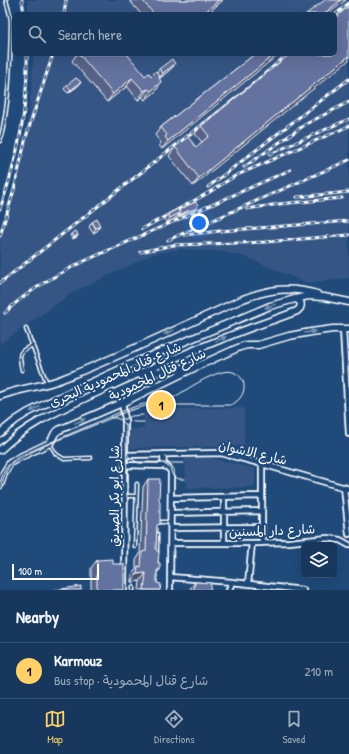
<!DOCTYPE html>
<html lang="en">
<head>
<meta charset="utf-8">
<style>
  body { margin:0; font-family:"Patrick Hand","Playpen Sans Arabic",sans-serif; background:#203f62; color:#f1f3f6 }
  .controls { position:absolute; right:12px; bottom:12px; display:grid; overflow:hidden; border-radius:6px; box-shadow:0 4px 16px #0002 }
  .controls button { width:36px; height:36px; display:grid; place-items:center; padding:0; border:0; border-bottom:1px solid #365272; background:#17385c; color:#f1f3f6; font:20px sans-serif }
  .scale { position:absolute; left:12px; bottom:10px; width:87px; box-sizing:border-box; padding-left:4px; border:2px solid #fff; border-top:0; font-size:11px; line-height:14px; white-space:nowrap; color:#fff; -webkit-text-stroke:3px #1f4a7a; paint-order:stroke }
  .you { position:absolute; left:199px; top:223px; width:14px; height:14px; margin:-10px; border:3px solid #fff; border-radius:50%; background:#1a73e8; box-shadow:0 0 0 6px #1a73e833 }
  .badge { display:grid; place-items:center; width:26px; height:26px; border-radius:50%; background:#ffd166; color:#111; font-size:13px; font-weight:700 }
  .pin { position:absolute; translate:-50% -50%; border:2px solid #fff; box-shadow:0 1px 4px #0006 }
  .list { margin:0; padding:0; list-style:none }
  h2 { display:flex; justify-content:space-between; align-items:center; height:52px; margin:0; padding:0 16px; font-size:17px }
  h2 small { font-size:13px; font-weight:400; color:#9eacbb }
  .list li { display:grid; grid-template-columns:26px 1fr auto; gap:12px; align-items:center; box-sizing:border-box; height:56px; padding:0 16px; border-top:1px solid #365272 }
  .list b { display:block; font-size:15px; white-space:nowrap }
  .list p { margin:0; font-size:13px; white-space:nowrap; color:#9eacbb }
  .list em { font-size:13px; font-style:normal; color:#9eacbb }
  .icon { flex:none; width:22px; height:22px; fill:none; stroke:currentColor; stroke-width:2; stroke-linecap:round; stroke-linejoin:round }
  .map { position:relative; flex:none; width:349px; height:590px; overflow:hidden }
  .search { position:absolute; background:#17385c; box-shadow:0 4px 16px #0002; left:12px; right:12px; top:12px; height:44px; display:flex; align-items:center; gap:10px; box-sizing:border-box; padding:0 14px; border-radius:6px; color:#9eacbb; font-size:15px }
  .sheet { height:108px; background:#17385c }
  nav { display:flex; justify-content:space-around; align-items:center; box-sizing:border-box; height:56px; border-top:1px solid #365272; background:#17385c; font-size:11px; color:#9eacbb }
  nav a { display:grid; justify-items:center; gap:2px }
  nav .on { color:#ffd166 }
  .map>svg:first-child { display:block }
  .built { fill:#345685 }
  .lines { fill:none; stroke-linecap:round; stroke-linejoin:round }
  .lane-casing { stroke:#fff; stroke-width:5 }
  .street-casing { stroke:#fff; stroke-width:8 }
  .secondary-casing { stroke:#fff; stroke-width:9 }
  .lane { stroke:#1f4a7a; stroke-width:2 }
  .street { stroke:#1f4a7a; stroke-width:4.5 }
  .secondary { stroke:#1f4a7a; stroke-width:6 }
  .tram { stroke:#fff; stroke-width:1 }
  .rail-casing { stroke:#fff; stroke-width:3 }
  .rail { stroke:#1f4a7a; stroke-width:1.5; stroke-dasharray:4.5; stroke-linecap:butt }
  .wall { fill:#566288; stroke:#fff }
  .shaded-wall { fill:#46506f; stroke:#fff }
  .building { fill:#64729e; stroke:#fff }
  .oneway { fill:#7992af }
  .labels { text-anchor:middle; dominant-baseline:central; stroke-width:4; stroke-linejoin:round; paint-order:stroke }
  .street-label { font-size:13px; fill:#fff; stroke:#1f4a7a }
</style>
</head>
<body>
<div class="map">
<svg width="349" height="590" viewBox="0 0 349 590">
  <rect width="100%" height="100%" fill="#1f4a7a"/>
  <filter id="ink" filterUnits="userSpaceOnUse"><feTurbulence type="fractalNoise" baseFrequency=".025" numOctaves="2"/><feDisplacementMap in="SourceGraphic" scale="8" xChannelSelector="R" yChannelSelector="G"/><feConvolveMatrix kernelMatrix="1 2 1 2 8 2 1 2 1" color-interpolation-filters="sRGB"/></filter>
  <g filter="url(#ink)">
    <!-- built -->
    <path class="built" d="M27,0h322v278l-43,5 -60,-26 -22,-5 -44,-3 -13,2 -14,3 -81,39 -72,51v-114l12,-41 16,-70 4,-37 1,-28h302v-40h-306z
      M244,408v38l-114,2v-19l14,-1v-19z
      M207,457l48,12v18l-69,1 -1,-30z"/>
    <g class="lines">
      <defs>
        <path id="lane" d="M0,141c10,-39 10,-79 11,-119l-1,-7 -4,-15
          M26,329l21,54
          M22,370c-3,-16 -5,-18 11,-25
          M50,444l6,10 8,5 27,-1
          M125,496h11
          M158,522h12
          M157,534v18
          M135,547l2,-63
          M133,590v-3"/>
        <path id="street" d="M343,329l6,105
          M122,403l3,16v36l-1,135
          M163,454l1,12
          M125,455l96,-2 41,11 87,25
          M125,465l39,1c4,1 6,3 7,6l-1,118
          M344,487l5,47
          M171,498l91,-2
          M171,513l91,-2
          M171,528l91,-1
          M171,543h81l37,-1 39,-4 12,2 9,5
          M224,543v-46
          M262,543v-79
          M170,577l62,5 71,8
          M248,584l4,-41
          M229,590l3,-8"/>
        <path id="secondary" d="M141,375l52,-9
          M0,396c20,-8 42,-9 62,-17 61,-24 121,-53 181,-80 26,-10 47,-13 74,-5
          M0,433l16,-13 11,-7 28,-14 83,-38 132,-55 25,-7 13,-3 16,1 25,5
          M0,450c27,-26 60,-40 94,-56 47,-22 94,-42 143,-61 20,-8 40,-14 60,-22l3,-3c2,-5 0,-8 -5,-9
          M0,485l4,-12 6,-10 8,-5 32,-15 5,-10 4,-3 63,-27 78,-38 40,-18 7,-2h11l31,-9 22,-4 22,-3h16"/>
      </defs>
      <!-- lane casing -->
      <use href="#lane" class="lane-casing"/>
      <!-- street casing -->
      <use href="#street" class="street-casing"/>
      <!-- secondary casing -->
      <use href="#secondary" class="secondary-casing"/>
      <!-- lane -->
      <use href="#lane" class="lane"/>
      <!-- street -->
      <use href="#street" class="street"/>
      <!-- secondary -->
      <use href="#secondary" class="secondary"/>
      <!-- tram -->
      <path class="tram" d="M110,418c7,-1 12,2 16,7l1,72
        M122,419h3l7,-3 11,-1
        M132,421l2,1h10
        M127,452l1,3 2,3 9,5h45
        M163,463l7,5 3,8 6,3h6
        M0,482c5,-14 7,-18 20,-26 26,-12 52,-23 78,-34 9,-4 17,-8 25,-11 8,-3 18,-7 27,-8 8,-1 15,-1 23,-5 13,-8 46,-31 60,-26 17,7 13,26 -2,33h-82l-21,6 -84,35 -30,15 -5,5 -4,8 -5,13"/>
      <defs>
        <path id="rail" d="M22,0l2,14
          M64,14l2,-14
          M335,15l14,-12
          M270,154l79,-35
          M244,167l62,-43 43,-22
          M208,187l141,-108
          M297,197l52,-5
          M0,209c18,-52 28,-100 27,-155
          M247,209l32,-5 63,-6
          M142,229l66,-36 27,-17 114,-50
          M185,235l35,-4 129,-10
          M0,236l14,-46 12,-53 27,-83
          M168,240l181,-80
          M140,252l33,-7 92,-3 84,-7
          M0,283l240,-188 48,-41
          M5,313c19,-20 51,-38 75,-50l210,-93"/>
      </defs>
      <!-- rail casing -->
      <use href="#rail" class="rail-casing"/>
      <!-- rail -->
      <use href="#rail" class="rail"/>
    </g>
    <!-- wall -->
    <path class="wall" d="M129,0h94l-16,14h-66z
      M77,54h2l66,22h6l6,-4 2,-3 16,-5 -3,4 -12,10 -1,-1 -3,14 -11,9 -3,-3 -4,3 -11,-14 -20,16 -35,-41z
      M255,54l-93,95 -3,-4 2,-2 -6,-8 6,-8z
      M290,54l-97,132 -24,-30 6,-9h21l6,-5 -7,-8 6,-8z
      M81,82l-3,4 -10,7 -4,-4 3,-4z
      M197,208l-2,2 -11,4 -6,3v-1l-1,1 -10,6 -2,-4 3,-5 11,-4z
      M92,222l5,9 -4,2 -4,-6z
      M72,233l6,2 -1,2 -5,2 -2,-4z
      M148,479l9,49 -1,22 4,20 -3,3v10l3,7h-21l1,-9 -8,1v-8l4,-5v-9l4,-6 3,-67z
      M97,560l16,4 11,26h-33v-22z
      M195,582l15,8h-20v-1z"/>
    <!-- shaded-wall -->
    <path class="shaded-wall" d="M219,0h4l-16,14h-4z
      M341,0h5l-18,14h-4z
      M275,54h4l-117,95 6,-8z
      M349,56v4l-156,126 6,-8z
      M175,64l-3,4 -12,10 3,-5z
      M132,78l-5,8 -20,16 6,-8z
      M81,82l-3,4 -10,7 3,-3z
      M161,82l-5,9 -11,9 6,-9z
      M148,89l-6,8 -4,3 6,-9z
      M197,208l-2,2 -11,4 -6,3 2,-2 5,-3z
      M180,213l-3,4 -10,6 3,-5z
      M100,226l-3,5 -4,2 3,-5z
      M78,235l-1,2 -5,2 2,-2z
      M146,573l-6,8 -8,1 5,-8z"/>
    <!-- building -->
    <path class="building" d="M142,0h77l-16,14h-49z
      M325,0h16l-17,14h-18z
      M349,6v50l-150,122 -24,-31 13,-10 8,10 13,-11 -8,-10 89,-72h45v-36z
      M79,54h48l18,22 4,-3 2,3 5,-5 4,5 -1,1 2,5 -10,9 -3,-2 -4,2 -12,-13 -19,16z
      M255,54h20l-107,87 -3,-4 2,-2 -6,-8z
      M172,59l3,5 -12,9 -4,-4z
      M76,78l5,4 -10,8 -4,-5z
      M196,202l2,3 -1,3 -12,4 -5,3 -1,-5 7,-4z
      M178,209l2,4 -10,5 -2,-4z
      M97,219l3,7 -4,2 -4,-6z
      M76,231l2,4 -4,2 -2,-4z
      M148,479h12l-1,21 1,1v23l-3,1 -1,25 3,2 -1,11h2v7h-3v13l4,1 -1,6h-16l2,-17 -9,1 1,-8 3,1 1,-15 4,-1z
      M113,559v5h11v26h-27v-30z
      M195,582l16,1 -1,7h-16z
      M81,586v4h-26z"/>
    <!-- one-way arrows -->
    <defs><path id="oneway-solid" d="M-6-.8H1V-3.2L6.5 0L1 3.2V.8H-6Z"/></defs>
    <g class="oneway">
      <use href="#oneway-solid" transform="translate(270 306) rotate(160)"/>
      <use href="#oneway-solid" transform="translate(169 332) rotate(156)"/>
      <use href="#oneway-solid" transform="translate(310 332) rotate(-9)"/>
      <use href="#oneway-solid" transform="translate(221 339) rotate(-22)"/>
      <use href="#oneway-solid" transform="translate(35 409) rotate(152)"/>
      <use href="#oneway-solid" transform="translate(80 421) rotate(-22)"/>
      <use href="#oneway-solid" transform="translate(19 458) rotate(-29)"/>
    </g>
  </g>
  <g class="labels">
    <!-- street labels -->
    <g class="street-label">
      <text transform="translate(115 374) rotate(-24)">شارع قنال المحمودية البحرى</text>
      <text transform="translate(157 374) rotate(-25)">شارع قنال المحمودية</text>
      <text transform="translate(253 452) rotate(13)">شارع الاشوان</text>
      <text transform="translate(114 496) rotate(-90)">شارع ابو بكر الصديق</text>
      <text transform="translate(272 530) rotate(-2)">شارع دار المسنين</text>
    </g>
  </g>
</svg>
<div class="controls">
<button><svg class="icon" aria-label="layers" viewBox="0 0 24 24"><path d="M12 4l9 5-9 5-9-5zM3 14l9 5 9-5"/></svg></button>
</div>
<div class="scale">100 m</div>
<div class="you"></div>
<div class="pin badge" style="left:161px;top:405px">1</div>
<div class="search"><svg class="icon" aria-label="search" viewBox="0 0 24 24"><circle cx="10" cy="10" r="6"/><path d="M15 15l6 6"/></svg>Search here</div>
</div>
<section class="sheet">
<h2>Nearby<small></small></h2>
<ul class="list">
<li><span class="badge">1</span><div><b>Karmouz</b><p>Bus stop · شارع قنال المحمودية</p></div><em>210 m</em></li>
</ul>
</section>
<nav>
<a class="on"><svg class="icon" aria-label="map" viewBox="0 0 24 24"><path d="M3 6l6-2 6 2 6-2v14l-6 2-6-2-6 2zM9 4v14M15 6v14"/></svg>Map</a>
<a><svg class="icon" aria-label="directions" viewBox="0 0 24 24"><path d="M12 3l9 9-9 9-9-9zM9 14v-3h6M13 9l2 2-2 2"/></svg>Directions</a>
<a><svg class="icon" aria-label="saved" viewBox="0 0 24 24"><path d="M7 4h10v16l-5-4-5 4z"/></svg>Saved</a>
</nav>
</body>
</html>
